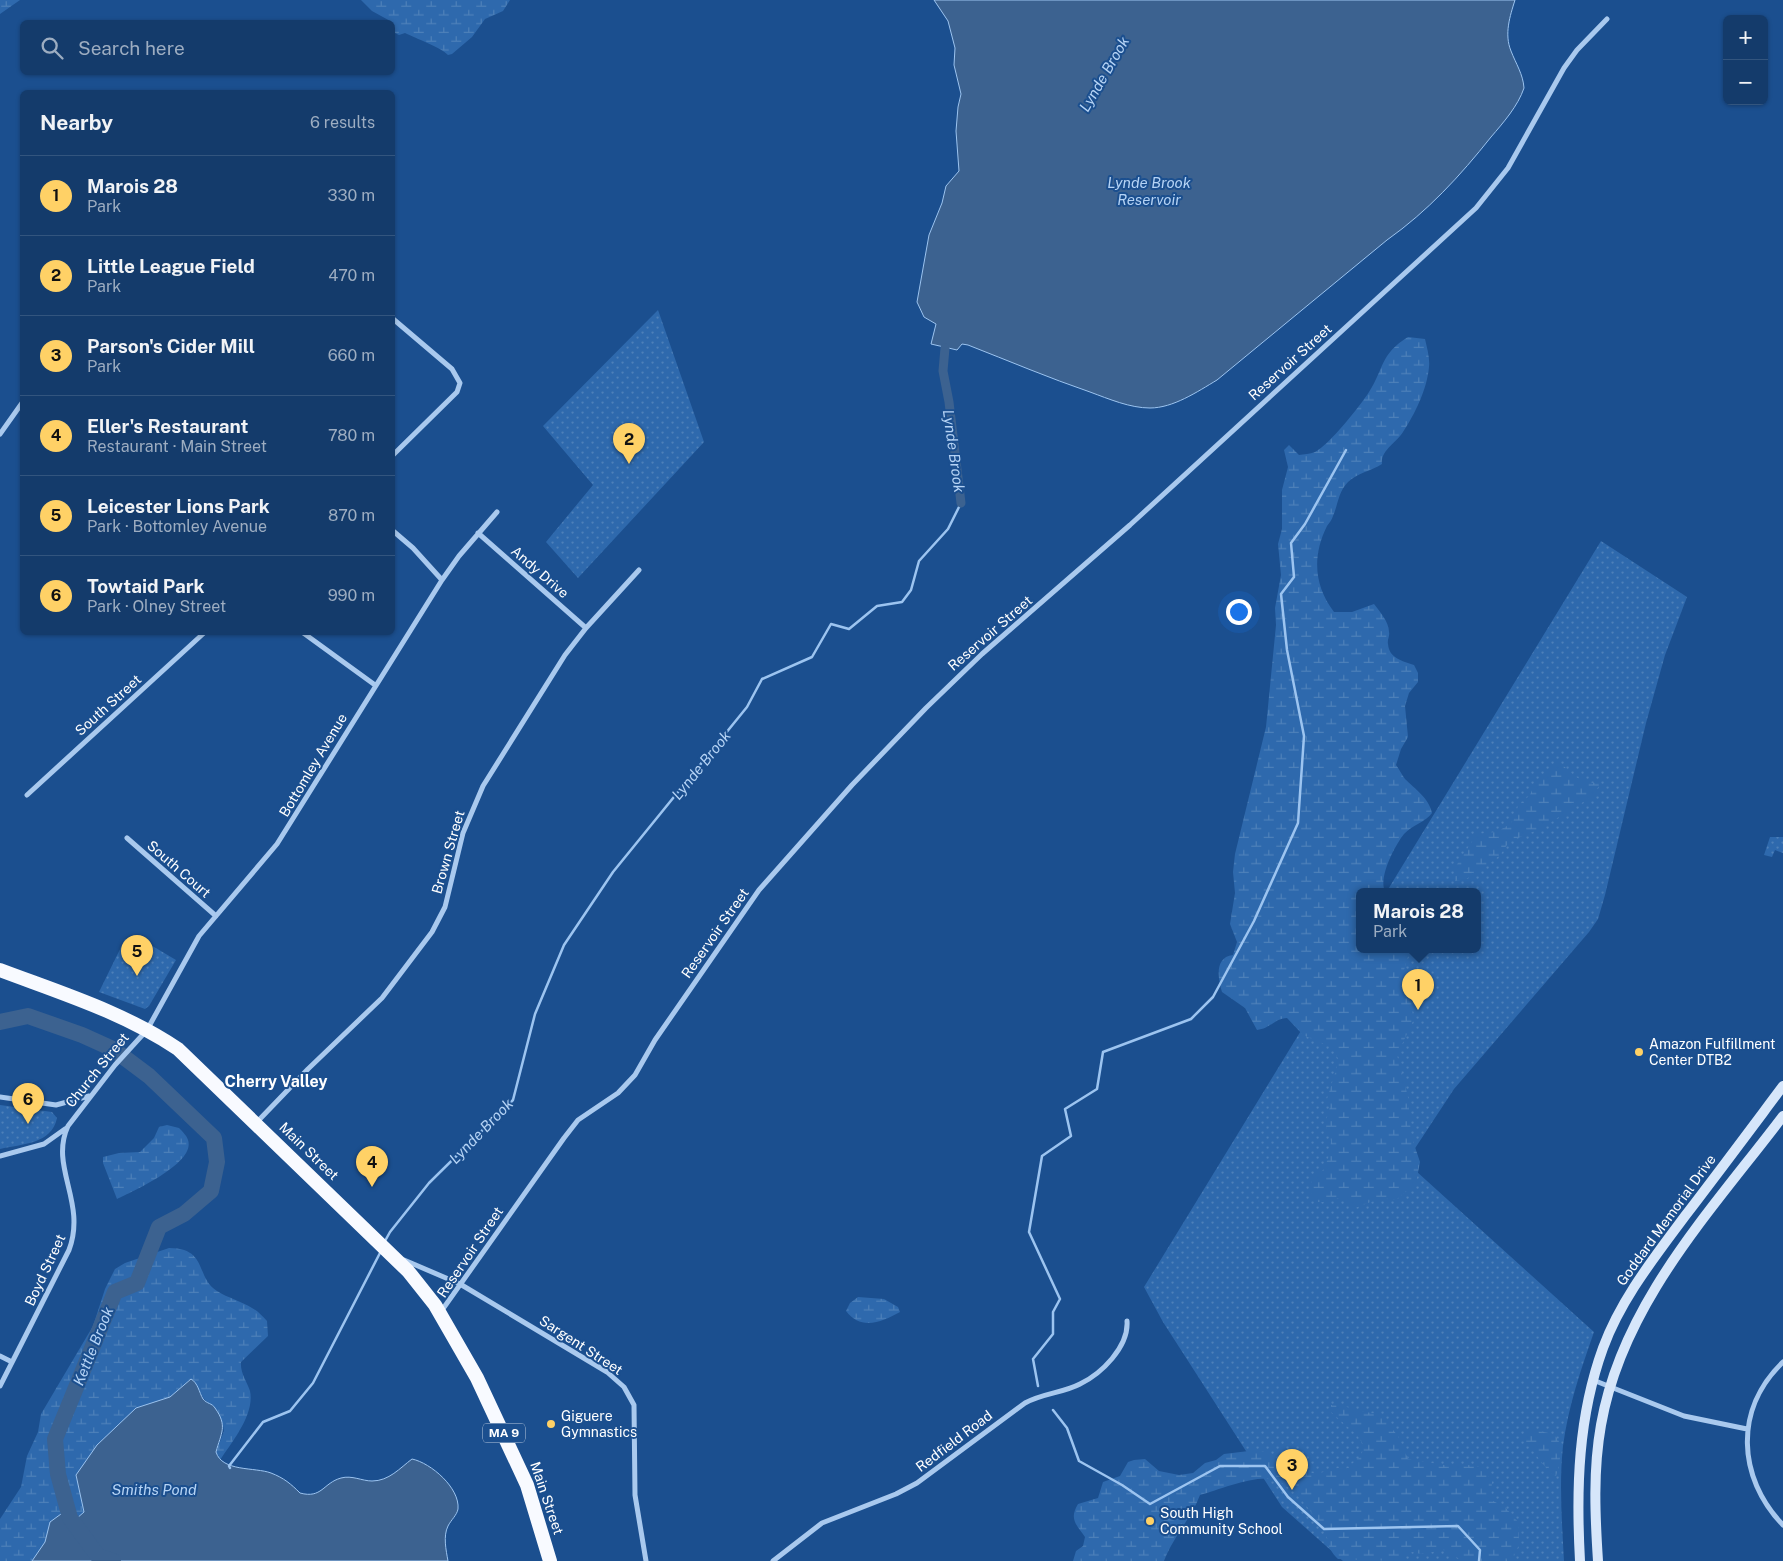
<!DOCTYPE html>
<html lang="en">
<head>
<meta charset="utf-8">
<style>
  body { margin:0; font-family:"Public Sans",sans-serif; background:#1d4271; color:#f1f3f6 }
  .controls { position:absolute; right:15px; top:15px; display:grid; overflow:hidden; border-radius:8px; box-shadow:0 1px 4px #0004 }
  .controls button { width:45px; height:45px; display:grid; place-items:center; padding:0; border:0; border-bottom:1px solid #33557e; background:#143b6b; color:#f1f3f6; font:25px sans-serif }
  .you { position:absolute; left:1238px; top:611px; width:18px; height:18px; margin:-12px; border:4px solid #fff; border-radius:50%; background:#1a73e8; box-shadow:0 0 0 8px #1a73e833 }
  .badge { display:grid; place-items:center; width:32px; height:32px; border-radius:50%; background:#ffd166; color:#111; font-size:16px; font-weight:700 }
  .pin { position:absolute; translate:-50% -41px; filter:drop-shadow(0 1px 2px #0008) }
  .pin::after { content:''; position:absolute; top:26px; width:18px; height:15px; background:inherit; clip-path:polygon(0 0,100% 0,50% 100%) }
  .popup { position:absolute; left:1356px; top:888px; width:125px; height:65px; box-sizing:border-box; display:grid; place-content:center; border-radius:8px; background:#143b6b; filter:drop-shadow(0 1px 4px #0005); font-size:16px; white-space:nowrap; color:#9dadc1 }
  .popup b { font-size:19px; color:#f1f3f6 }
  .popup::after { content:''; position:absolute; left:50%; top:100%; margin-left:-10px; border:10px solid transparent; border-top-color:#143b6b }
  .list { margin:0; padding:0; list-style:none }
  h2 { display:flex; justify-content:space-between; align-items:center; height:65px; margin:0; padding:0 20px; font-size:21px }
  h2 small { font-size:16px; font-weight:400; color:#9dadc1 }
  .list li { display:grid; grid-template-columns:32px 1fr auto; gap:15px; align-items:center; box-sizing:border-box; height:80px; padding:0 20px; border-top:1px solid #33557e }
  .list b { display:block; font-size:19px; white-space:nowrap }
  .list p { margin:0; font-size:16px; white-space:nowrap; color:#9dadc1 }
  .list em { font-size:16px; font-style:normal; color:#9dadc1 }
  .icon { flex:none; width:28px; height:28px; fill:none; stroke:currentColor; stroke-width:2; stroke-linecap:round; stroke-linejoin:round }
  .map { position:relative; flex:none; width:1783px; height:1561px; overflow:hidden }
  .search { position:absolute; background:#143b6b; box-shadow:0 1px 4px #0004; left:20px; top:20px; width:375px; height:55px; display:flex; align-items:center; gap:12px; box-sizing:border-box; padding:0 18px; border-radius:8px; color:#9dadc1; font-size:19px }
  .panel { position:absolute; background:#143b6b; box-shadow:0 1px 4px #0004; left:20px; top:90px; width:375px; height:545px; border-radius:8px }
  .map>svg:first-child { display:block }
  .grass { fill:url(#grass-dots) }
  .wetland { fill:url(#wetland-marsh) }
  .water { fill:#3c6290; stroke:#9cc4f0 }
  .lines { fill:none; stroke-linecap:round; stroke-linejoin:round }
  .stream { stroke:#9cc4f0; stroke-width:2.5 }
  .canal { stroke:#3c6290; stroke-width:9 }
  .river { stroke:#3c6290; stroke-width:16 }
  .minor { stroke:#a9c9ee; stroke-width:5 }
  .secondary { stroke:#d6e6fa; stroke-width:10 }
  .trunk { stroke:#f8faff; stroke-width:14 }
  .poi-dot { fill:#ffd166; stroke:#1b4f8f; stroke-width:2 }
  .labels { text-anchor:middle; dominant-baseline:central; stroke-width:4; stroke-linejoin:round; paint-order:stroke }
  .shield { fill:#1b4f8f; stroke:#bbcadd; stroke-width:1 }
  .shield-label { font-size:12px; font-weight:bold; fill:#fff }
  .street-label { font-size:14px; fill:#fff; stroke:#1b4f8f }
  .poi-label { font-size:14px; fill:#fff; stroke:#1b4f8f; text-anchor:start }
  .water-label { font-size:15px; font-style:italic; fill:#b5d3f5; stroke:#1b4f8f }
  .quarter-label { font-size:16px; font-weight:bold; fill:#fff; stroke:#1b4f8f }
</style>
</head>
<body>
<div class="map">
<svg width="1783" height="1561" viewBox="0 0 1783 1561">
  <defs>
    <pattern id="grass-dots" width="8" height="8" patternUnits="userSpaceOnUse" patternTransform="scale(1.25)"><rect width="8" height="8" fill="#2e69ad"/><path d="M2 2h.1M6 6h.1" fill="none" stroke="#4d80b9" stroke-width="1.8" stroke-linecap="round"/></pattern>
    <pattern id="wetland-marsh" width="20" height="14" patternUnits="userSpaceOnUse" patternTransform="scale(1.25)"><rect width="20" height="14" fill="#2e69ad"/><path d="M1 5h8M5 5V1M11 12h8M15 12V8" fill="none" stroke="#4d80b9"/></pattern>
  </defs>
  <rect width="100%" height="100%" fill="#1b4f8f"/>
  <!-- grass -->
  <path class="grass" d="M658,310l46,132 -126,136 -32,-36 47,-57 -50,-59z
    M1601,541l86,56 -22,58 -19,68 -41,172 -7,24 -9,13 -135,157 -48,73 188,170c-13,37 -26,75 -31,114 -4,38 -1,77 1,115h-221l-61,-54 -119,-185 -19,-35 215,-351v13h118v-58h-90z
    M1770,837h13v16l-8,-3 -3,7 -8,-2z
    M125,939l15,9 4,-7 32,19 -27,46 -4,3 -46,-17z
    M0,1105l52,7 5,6c-5,26 -35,26 -57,31z"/>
  <!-- wetland -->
  <path class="wetland" d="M0,0h20l-20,14z
    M361,0h149l-7,11 -18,8 -13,18 -20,17 -4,1c-6,-7 -33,-17 -43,-22l-6,2 -6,-3 -1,-10 -20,-11z
    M1408,337l17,2c2,9 5,19 4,28 -2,22 -14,47 -26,65 -6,10 -23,19 -21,32 -11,7 -25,9 -34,18 -10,10 -10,23 -15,34 -1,4 -4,7 -6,10 -15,30 -13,60 7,86h18l22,-8c6,8 15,18 15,28 1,4 -2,8 -1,12 1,14 14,17 26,21l4,8v9l-9,11 -4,13 3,31 -7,12 -5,16c3,4 6,10 9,14 10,10 24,19 27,34 -6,9 -20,12 -28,21 -9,11 -26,44 -19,57h-26v58l51,1 -6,20 10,20 -2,21 2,8 -17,36 11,42 3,38 9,27 -4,21 -20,17 -15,-2 -26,10 -10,-10c-11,-1 -17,5 -28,4l-8,-12 3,-10 12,-11 6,-16 1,-12 -6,-17 5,-17 -3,-8 12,-39 -8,-13 -28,-12 -16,-17c-12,0 -17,11 -30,12l-12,-22 -23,-16c-4,-13 -8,-35 11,-37l4,-13 -7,-18 5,-31 -2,-21 2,-18 31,-127 10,-102 -1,-17 6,-33 -3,-31 4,-15v-39l6,-23 -4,-17 5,-5 10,10c5,-1 11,-1 16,-3 14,-7 45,-46 54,-60 15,-23 11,-38 39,-55z
    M1556,765h7c10,11 22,21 38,17l-8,14 -52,32 -32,14 -9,13 -20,16 -14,8 -11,2 -1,-12 23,-35 19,-2 13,-7 5,-6 4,-13 12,-11 6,-14z
    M167,1125l12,3c3,3 8,8 9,12 8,23 -55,51 -71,59l-14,-36v-6l16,-4 21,-1 14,-14 5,-11z
    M169,1248c39,0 26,29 48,43 11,7 24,10 35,17 6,3 10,8 15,13l1,15 -27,26c-1,11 6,19 9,29 5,23 -18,51 -30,69l-4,-8 8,-21 -1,-6 -7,-15 -12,-11 -10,-18 -5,-1 -19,17 -34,11 -60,67 8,37 -8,7 -13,-6 -13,9 -5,20 -13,19h-32v-42l21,-32 6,-31 11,-24 3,-18 52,-88 12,-37 10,-20 10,-6z
    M858,1297l26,2 14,8 2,5c-18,10 -39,19 -54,-1l4,-8z
    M1331,1405c16,0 31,8 49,9l18,22 10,23 42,7 23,-1 9,3 10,13 -1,19 14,7 14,16 -1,24 -6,14h-49l-19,-11 -23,4 -9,-2 -17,9 -57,-2c-14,-14 -7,-18 -15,-30 -11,-16 -30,-46 -52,-50 -19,-3 -52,11 -71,16 -9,24 -27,42 -36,66h-91l3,-10 7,-5 2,-9c-9,-13 -16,-18 -7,-33l20,-6 5,-16 17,-6 8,-14 6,-2 11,-1 14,12 20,4 14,-2 12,-10 11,-3 8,-6 33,-4 11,3 16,17h18l14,4 22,-6 8,1 15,-13 3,-10 -7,-11 -26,-23z
    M1529,1430c8,1 22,2 27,7 8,7 3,31 0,39l-6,-3 -26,-34 2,-8z"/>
  <!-- water -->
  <path class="water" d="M934,0h581c-5,16 -11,34 -4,51 5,13 12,23 13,37 -6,18 -21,35 -33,49 -31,39 -63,74 -104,103l-170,140c-20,12 -44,28 -67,28 -20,0 -41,-9 -60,-16 -41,-14 -81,-31 -122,-47l-6,-1 -5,6 -26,-6 5,-20 -12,-7 -7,-15 12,-67 13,-32 4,-17 13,-15 -3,-40 2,-24 3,-13 -7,-29 1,-17 -7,-27z
    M191,1379c7,4 8,13 12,20 4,5 9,4 12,9 13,18 6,25 1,44 6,20 39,15 55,21 13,5 20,11 29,20 22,6 23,-10 41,-15 11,-3 21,3 31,3 17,0 28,-13 40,-22 19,4 48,29 46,50 -1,6 -7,11 -10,17 -5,10 -2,24 0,35h-416l13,-19 5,-20 11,-8 15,5 8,-7 -8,-37 21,-30 39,-37 34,-11z"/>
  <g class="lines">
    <!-- stream -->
    <path class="stream" d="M385,1241l5,-9 39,-49 84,-83 22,-86 29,-69 49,-73 134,-165 15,-28 50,-22 19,-33 18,5 28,-23 25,-4 9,-12 8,-29 29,-32 13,-26
      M1038,1386l-5,-27 20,-25v-22l7,-13 -31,-67 13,-76 29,-20 -6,-27 32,-20 6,-37 88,-33 22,-22 41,-76 44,-98 6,-87 -17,-86 -6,-56 13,-17 -3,-34 14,-19 41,-74
      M1053,1410l14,18 12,33 43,24 28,19 70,-38h45l23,31 36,32 134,-3 22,24 -1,11
      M230,1468l-1,-2 34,-44 27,-11 23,-28 68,-132"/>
    <!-- canal -->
    <path class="canal" d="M945,348l-2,23 6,31 12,101"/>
    <!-- river -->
    <path class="river" d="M0,1022l28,-6 54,19 31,14 36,27 65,62 3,24 -6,29 -27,23 -25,13 -22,56 -22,9 -60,147 3,35 12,44 28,38 15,5"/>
    <!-- minor -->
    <path class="minor" d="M392,318l60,51 8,14 -3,9 -65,64
      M0,434l22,-31
      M392,530l21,18 29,32
      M478,533l108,95
      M302,632l73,53
      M27,795l178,-163
      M127,838l89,78
      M0,1097l56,8 33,-9
      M257,1122l51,-53 74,-71 50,-66 13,-25 18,-74 20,-47 82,-131 21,-27 53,-58
      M0,1156l44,-12 21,-15
      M404,1260l56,24 147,88 17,15 10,18 1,90 11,66
      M440,1313l124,-175 14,-18 40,-27 17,-18 20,-35 104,-150 93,-105 74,-77 56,-54 148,-129 346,-317 32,-40 56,-100 13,-18 30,-31
      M0,1356l12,6
      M1783,1362c-49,47 -46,115 0,163
      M1593,1380l91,36 63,13
      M0,1386l69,-136c18,-48 -20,-83 -1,-124l47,-61 32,-35 52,-94 78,-92 165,-264 17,-24 38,-44
      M773,1561l49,-38 74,-29 21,-11 108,-80c18,-10 38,-10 55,-19 21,-10 49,-37 47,-63"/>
    <!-- secondary -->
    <path class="secondary" d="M1580,1561c-4,-73 -2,-144 23,-213 18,-49 51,-90 82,-132 33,-43 65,-86 98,-130
      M1598,1561c-3,-46 -5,-91 3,-136 21,-121 110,-214 182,-309"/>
    <!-- trunk -->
    <path class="trunk" d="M0,970c61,23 123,42 178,79l230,222 27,34 42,73 50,107 23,76"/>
  </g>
  <!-- markers -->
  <g class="poi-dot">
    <circle cx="1639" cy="1052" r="5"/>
    <circle cx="551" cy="1424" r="5"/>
    <circle cx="1150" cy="1521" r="5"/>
  </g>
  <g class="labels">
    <!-- shield labels -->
    <rect class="shield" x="483" y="1423.5" width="42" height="19" rx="4"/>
    <g class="shield-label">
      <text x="504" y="1433">MA 9</text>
    </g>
    <!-- street labels -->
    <g class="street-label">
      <text transform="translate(1290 362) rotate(-42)">Reservoir Street</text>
      <text transform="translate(540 572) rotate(41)">Andy Drive</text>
      <text transform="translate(990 633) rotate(-41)">Reservoir Street</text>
      <text transform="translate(108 705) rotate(-42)">South Street</text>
      <text transform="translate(313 765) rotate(-59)">Bottomley Avenue</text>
      <text transform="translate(448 852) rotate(-74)">Brown Street</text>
      <text transform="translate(179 869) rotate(41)">South Court</text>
      <text transform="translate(715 933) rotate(-55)">Reservoir Street</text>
      <text transform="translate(97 1070) rotate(-51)">Church Street</text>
      <text transform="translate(309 1151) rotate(44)">Main Street</text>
      <text transform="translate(1666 1220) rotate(-54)">Goddard Memorial Drive</text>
      <text transform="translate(470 1252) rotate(-56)">Reservoir Street</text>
      <text transform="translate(45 1270) rotate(-65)">Boyd Street</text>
      <text transform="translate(581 1345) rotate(33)">Sargent Street</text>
      <text transform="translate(954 1441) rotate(-37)">Redfield Road</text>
      <text transform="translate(547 1498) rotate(71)">Main Street</text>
    </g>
    <!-- poi labels -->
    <g class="poi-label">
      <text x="1649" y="1044">Amazon Fulfillment<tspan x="1649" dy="16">Center DTB2</tspan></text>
      <text x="561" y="1416">Giguere<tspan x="561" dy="16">Gymnastics</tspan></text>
      <text x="1160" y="1513">South High<tspan x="1160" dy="16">Community School</tspan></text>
    </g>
    <!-- water labels -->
    <g class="water-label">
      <text transform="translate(1104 74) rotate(-60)">Lynde Brook</text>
      <text x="1149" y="182">Lynde Brook<tspan x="1149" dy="17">Reservoir</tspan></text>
      <text transform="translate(954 451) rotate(82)">Lynde Brook</text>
      <text transform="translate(701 765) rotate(-51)">Lynde Brook</text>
      <text transform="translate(481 1131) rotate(-46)">Lynde Brook</text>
      <text transform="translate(93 1346) rotate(-68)">Kettle Brook</text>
      <text x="154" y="1489">Smiths Pond</text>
    </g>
    <!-- quarter labels -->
    <g class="quarter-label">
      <text x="276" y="1081">Cherry Valley</text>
    </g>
  </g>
</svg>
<div class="controls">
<button>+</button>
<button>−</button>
</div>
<div class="you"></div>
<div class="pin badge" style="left:1418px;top:1010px">1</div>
<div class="popup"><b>Marois 28</b>Park</div>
<div class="pin badge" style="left:629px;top:464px">2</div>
<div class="pin badge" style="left:1292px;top:1490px">3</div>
<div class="pin badge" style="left:372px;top:1187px">4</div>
<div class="pin badge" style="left:137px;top:976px">5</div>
<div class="pin badge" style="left:28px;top:1124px">6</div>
<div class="search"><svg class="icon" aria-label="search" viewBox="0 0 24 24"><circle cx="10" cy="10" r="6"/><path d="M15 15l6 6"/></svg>Search here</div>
<section class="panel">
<h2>Nearby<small>6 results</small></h2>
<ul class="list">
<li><span class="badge">1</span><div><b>Marois 28</b><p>Park</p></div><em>330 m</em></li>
<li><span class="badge">2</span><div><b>Little League Field</b><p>Park</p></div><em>470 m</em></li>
<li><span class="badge">3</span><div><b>Parson's Cider Mill</b><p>Park</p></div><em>660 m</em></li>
<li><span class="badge">4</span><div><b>Eller's Restaurant</b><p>Restaurant · Main Street</p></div><em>780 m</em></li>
<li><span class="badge">5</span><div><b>Leicester Lions Park</b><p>Park · Bottomley Avenue</p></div><em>870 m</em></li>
<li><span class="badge">6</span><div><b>Towtaid Park</b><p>Park · Olney Street</p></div><em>990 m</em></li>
</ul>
</section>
</div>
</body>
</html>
